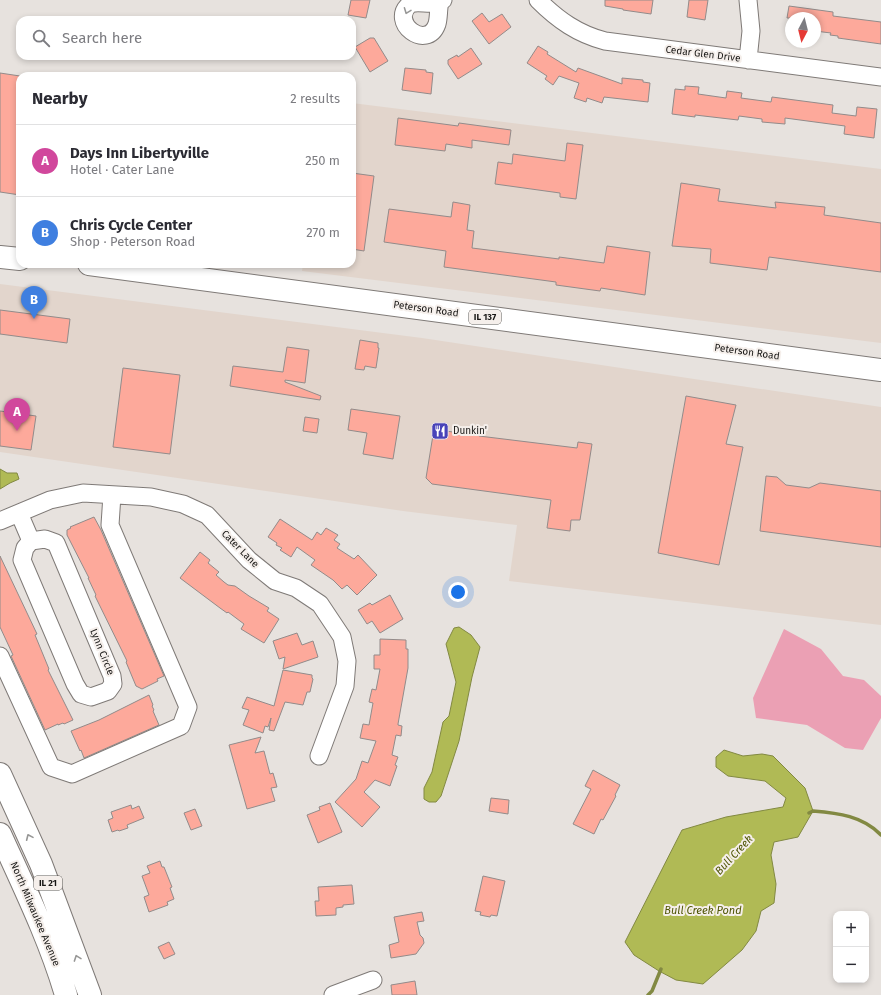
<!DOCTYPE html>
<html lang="en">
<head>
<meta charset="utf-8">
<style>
  body { margin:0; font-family:"Fira Sans",sans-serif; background:#f2f2f3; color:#2b2b33 }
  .controls { position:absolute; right:12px; bottom:12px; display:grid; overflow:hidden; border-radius:8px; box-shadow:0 2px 6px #0003 }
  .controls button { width:36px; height:36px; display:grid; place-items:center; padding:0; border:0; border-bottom:1px solid #e1e1e2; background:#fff; color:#2b2b33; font:20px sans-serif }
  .compass { position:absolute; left:785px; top:12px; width:36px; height:36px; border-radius:50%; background:#fff; box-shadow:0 2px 6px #0003; rotate:187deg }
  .you { position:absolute; left:458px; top:592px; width:14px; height:14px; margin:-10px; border:3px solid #fff; border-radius:50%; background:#1a73e8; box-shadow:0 0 0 6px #1a73e833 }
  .badge { display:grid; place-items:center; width:26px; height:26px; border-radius:50%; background:#4843b9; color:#fff; font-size:13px; font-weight:700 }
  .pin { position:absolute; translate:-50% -33px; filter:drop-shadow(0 1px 2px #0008) }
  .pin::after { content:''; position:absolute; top:21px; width:14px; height:12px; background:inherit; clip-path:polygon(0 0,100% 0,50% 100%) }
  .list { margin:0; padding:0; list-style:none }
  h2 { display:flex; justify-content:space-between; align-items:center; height:52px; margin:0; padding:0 16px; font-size:17px }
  h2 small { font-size:13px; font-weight:400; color:#7c7c81 }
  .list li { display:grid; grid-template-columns:26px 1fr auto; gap:12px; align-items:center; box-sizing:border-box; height:72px; padding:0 16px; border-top:1px solid #e1e1e2 }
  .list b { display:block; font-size:15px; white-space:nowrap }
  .list p { margin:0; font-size:13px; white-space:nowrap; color:#7c7c81 }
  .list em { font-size:13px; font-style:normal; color:#7c7c81 }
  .icon { flex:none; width:22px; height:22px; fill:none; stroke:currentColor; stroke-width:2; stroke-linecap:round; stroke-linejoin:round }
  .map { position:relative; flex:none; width:881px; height:995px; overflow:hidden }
  .search { position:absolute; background:#fff; box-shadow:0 2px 6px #0003; left:16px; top:16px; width:340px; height:44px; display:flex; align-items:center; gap:10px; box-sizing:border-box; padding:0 14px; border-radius:12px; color:#7c7c81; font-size:15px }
  .panel { position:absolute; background:#fff; box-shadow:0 2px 6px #0003; left:16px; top:72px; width:340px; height:196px; border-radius:12px }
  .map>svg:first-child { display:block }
  .built { fill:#e2d5cc }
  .green { fill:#eba0b4 }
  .water { fill:#b0ba55; stroke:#828942 }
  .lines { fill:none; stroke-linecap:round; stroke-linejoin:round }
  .stream { stroke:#828942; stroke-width:3.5 }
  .building { fill:#fda99b; stroke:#928b8a }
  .minor-casing { stroke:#7f7a77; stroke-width:19 }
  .major-casing { stroke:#7f7a77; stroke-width:24 }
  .minor { stroke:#fff; stroke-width:17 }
  .major { stroke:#fff; stroke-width:22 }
  .oneway { stroke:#979796 }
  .labels { text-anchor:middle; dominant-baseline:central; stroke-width:4; stroke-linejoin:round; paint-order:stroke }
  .shield { fill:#f5efeb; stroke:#5a5855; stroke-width:1 }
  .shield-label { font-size:9px; font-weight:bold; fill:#181715 }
  .street-label { font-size:10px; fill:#181715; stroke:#f5efeb }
  .poi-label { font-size:10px; fill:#181715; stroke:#f5efeb; text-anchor:start }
  .water-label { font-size:11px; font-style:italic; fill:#4f5505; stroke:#f5efeb }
</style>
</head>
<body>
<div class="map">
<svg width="881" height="995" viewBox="0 0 881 995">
  <rect width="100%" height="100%" fill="#e7e2de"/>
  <!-- built -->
  <path class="built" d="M352,103l529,66v174l-579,-72 1,-7h49z
    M0,284l422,54 459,69v218l-372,-44 8,-56 -114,-14 -403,-59z"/>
  <!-- green -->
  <path class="green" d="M784,629l37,20 22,27 21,4 17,16v22l-18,32 -18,-2 -38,-23 -51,-7 -3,-20z"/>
  <!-- water -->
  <path class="water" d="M0,469l7,4h10l2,6 -9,4 -10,6z
    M459,627l12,8 9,12 -8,30 -13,64 -18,55 -5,6h-7l-5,-3v-11l8,-16 11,-50 6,-6 7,-34 -10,-38 8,-16z
    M724,750l19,6 19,-2 11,2 32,32 8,23 -15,26 -24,5 -3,13 5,29 -2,19 -13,8 -5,20 -14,19 -39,34 -27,-4 -17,-9 -25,-16 -9,-13 57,-112 44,-13 57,-10 3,-9 -21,-17 -37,-5 -12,-9v-10z"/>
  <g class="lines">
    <!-- stream -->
    <path class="stream" d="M809,813l4,-2c25,2 50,5 68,24
      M648,995l4,-4 9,-22"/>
  </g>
  <!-- building -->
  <path class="building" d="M351,0h19l-4,18 -18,-3z
    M605,0h48l-2,14 -28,-4v-1l-18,-3z
    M689,0h19l-3,20 -18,-3z
    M789,6l44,6v4l48,6v22l-43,-6v-2l-8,-1 1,-2 -16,-2v-13h-28z
    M482,13l7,9 13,-8 9,13 -22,17 -17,-23z
    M370,38h4l14,23 -18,11 -15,-25z
    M538,46l10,6 -1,2 29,18 2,-4 44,16v-6l21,2v2l7,1 -2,19 -44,-5 -2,6 -15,-5 -1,4 -12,-4 5,-15 -20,-7 -6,9 -8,-6 2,-3 -20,-13z
    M471,48l11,16 -24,15 -10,-15v-4l9,-5 1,2z
    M405,68l21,2v2l7,1 -2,21 -29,-4z
    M0,73l20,3v119l-20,-3z
    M685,86l14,1 -1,7 28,4 1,-7 15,2 -1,5 30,4 1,-5 61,8 -1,8 24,3 1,-9 20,2 -3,29 -30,-4 1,-8 -60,-8v6l-23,-2v-3l-23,-3 -1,4 -43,-5v2l-23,-3 3,-25 10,1z
    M398,118l60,8 1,-3 52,7 -2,15 -37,-5v8l-26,-4 -1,7 -50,-6z
    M567,143l16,2 -7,54 -16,-2v-4l-65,-9 3,-22 14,2 1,-10 52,7z
    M352,173l22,3 -10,75 -12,-2z
    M681,183l39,6 -2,12 58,7 -1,-6 50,5 -1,8 57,8v49l-112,-15 -2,13 -57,-7 1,-14 -39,-3z
    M453,202l17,3 -3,25 7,1 -2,17 87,11v-2l45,6 3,-17 43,6 -5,43 -44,-7 -1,3 -44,-6v-3l-112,-15 2,-16 -62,-9 5,-33 62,8z
    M0,310l70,9 -3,24 -67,-9z
    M360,340l18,3v5h1l-3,20 -11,-2 -1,4 -9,-1z
    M287,347l22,3 -4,33 -20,-3v2l36,14 -1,4 -90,-14 3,-20 50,6z
    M123,368l57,7 -10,79 -57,-7z
    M686,396l50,9 -10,39 17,3 -24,118 -61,-12z
    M351,409l49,7 -7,43 -30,-5 4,-21 -19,-3z
    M0,411l36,5 -5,34 -31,-4z
    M305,417l14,2 -2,14 -14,-2z
    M466,428l14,1 -1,7 98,12 1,-6 14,2 -12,76h-9l-1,11 -23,-3 4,-28 -119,-16 -6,-6 8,-49 31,5z
    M766,476l11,1 9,8 23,3 11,-5 61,8v56l-121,-16z
    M94,517l7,13 63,146 -7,3 1,2 -16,8 -6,-3 -10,-24 1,-1 -32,-65 1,-1 -8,-17h1l-22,-43v-5l4,-2 -1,-1z
    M280,519l32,21 5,-8 4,3 5,-7 12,7 -4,5 6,4 -3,4 17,11 4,-4 19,20 -20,20 -10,-10 -5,4 -9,-9 -22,-15 4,-5 -18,-13 -6,10 -11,-7 2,-2 -6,-3 1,-2 -9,-6z
    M200,552l10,8 -2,3 11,9 -3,3 8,7 4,3 7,1 14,10 20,12 -2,3 12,8 -15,24 -23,-14 3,-5 -16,-12 -1,1 -7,-5 -40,-30z
    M0,556l37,78 -2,1 14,34 -1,1 25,50 -9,4 -1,-1 -5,2v-1l-13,6 -34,-74 2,-1 -13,-28z
    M390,595l13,24 -23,14 -8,-12 -5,3 -9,-14 12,-7 2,2z
    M297,633l5,12 11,-4 5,16 -35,12 2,-12 -6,2 -6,-18z
    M380,639l26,1v9h2v19l-10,56v1l4,1 -1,10 -5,-1 -4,20 6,2 -3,8 2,1 -7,20 -15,-6 -11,12 16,15 -18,20 -27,-25 21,-23 6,-18 6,2 8,-22 -16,-3 3,-14 6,1 4,-22 -4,-1 3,-13 4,1 4,-21h-6v-14h6z
    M283,670l29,5v3l1,1 -3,13h-3l-4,13 -18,-3 -11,29 -5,-1 2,-12 -3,9 -3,-1 -2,7 -20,-8 6,-15 -7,-2 5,-11 27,9z
    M149,695l4,10 -1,1 2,4 -1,1 6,14 -75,33 -3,-8 -1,1 -9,-20 28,-11z
    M261,737l-6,16 9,-2 6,23 3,-1 4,14 -6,1 4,13 -28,8 -18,-64z
    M593,770l27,15 -5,10 1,1 -13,24 -2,-1 -7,15 -21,-10 18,-35 -6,-3z
    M491,798l18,2 -1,14 -19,-3z
    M330,803l12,29 -24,11 -11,-28 13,-5 -1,-3z
    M131,805l1,4 7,-3 5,12 -17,7 1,3 -9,3 -1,-1 -6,2 -4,-12 5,-2 -2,-6z
    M195,809l7,17 -11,4 -7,-17z
    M160,861l2,6h2l8,20 -2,1 4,11 -7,3 1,3 -19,7 -5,-15 5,-2 -7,-19 8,-3 -3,-7z
    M483,876l22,5 -8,35 -6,-1 -1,2 -10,-2 1,-3 -6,-1z
    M352,885l2,19 -11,1v2l-7,1v7l-20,1 -1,-15h4l-1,-14z
    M422,912l2,9 -7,1 3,13 3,3 1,5 -8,11 -25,4 -2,-13 10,-3 -5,-25z
    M169,942l6,12 -11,5 -6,-12z
    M415,981l2,14h-25l-1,-10z"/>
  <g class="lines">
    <defs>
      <path id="minor" d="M538,0c20,20 40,34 67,41l276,36
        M748,0l3,31 -3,29
        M440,2c-2,7 -1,15 -3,22 -10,28 -49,-2 -27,-20 9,-4 23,3 33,-4
        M19,513l12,28
        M0,521l50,-21 33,-7 68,4 32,7 24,11 42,45 26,21 21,7 24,16 22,33 5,24 -2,25 -26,70
        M45,539l11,4 56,133 1,8 -5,7 -17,6 -10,-3 -6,-10 -53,-124 3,-12 6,-7z
        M0,656l51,111 21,7 109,-48 7,-19 -78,-182 2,-30
        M333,995l40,-15"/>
      <path id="major" d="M0,257l20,2
        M89,264l792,106
        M0,774l41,90 49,131
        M0,834c24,53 50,106 66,161"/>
    </defs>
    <!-- minor casing -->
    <use href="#minor" class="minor-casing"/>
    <!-- major casing -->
    <use href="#major" class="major-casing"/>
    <!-- minor -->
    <use href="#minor" class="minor"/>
    <!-- major -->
    <use href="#major" class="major"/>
  </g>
  <!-- one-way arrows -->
  <defs><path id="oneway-chevron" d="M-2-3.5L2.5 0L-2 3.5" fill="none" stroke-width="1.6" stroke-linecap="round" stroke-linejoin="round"/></defs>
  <g class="oneway">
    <use href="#oneway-chevron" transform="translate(407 11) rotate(111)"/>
    <use href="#oneway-chevron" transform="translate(29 837) rotate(-114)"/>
    <use href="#oneway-chevron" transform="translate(77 958) rotate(-110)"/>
  </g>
  <!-- icons -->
  <defs>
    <symbol id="restaurant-square" viewBox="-11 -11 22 22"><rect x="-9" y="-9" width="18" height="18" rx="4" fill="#4843b9" stroke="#f5efeb"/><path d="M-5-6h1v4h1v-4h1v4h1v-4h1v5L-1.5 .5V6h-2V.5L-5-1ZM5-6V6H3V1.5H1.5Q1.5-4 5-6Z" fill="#fff"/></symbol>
  </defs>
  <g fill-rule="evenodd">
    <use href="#restaurant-square" x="430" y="421" width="20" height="20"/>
  </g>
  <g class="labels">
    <!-- shield labels -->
    <g class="shield">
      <rect x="469" y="310" width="32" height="14" rx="3"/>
      <rect x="34" y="876" width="28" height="14" rx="3"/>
    </g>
    <g class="shield-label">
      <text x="485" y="317">IL 137</text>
      <text x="48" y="883">IL 21</text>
    </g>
    <!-- street labels -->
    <g class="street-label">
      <text transform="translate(703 54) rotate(7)">Cedar Glen Drive</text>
      <text transform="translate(426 309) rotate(8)">Peterson Road</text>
      <text transform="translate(747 352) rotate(8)">Peterson Road</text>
      <text transform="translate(240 549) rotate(45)">Cater Lane</text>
      <text transform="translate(102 652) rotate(68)">Lynn Circle</text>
      <text transform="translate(35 914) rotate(67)">North Milwaukee Avenue</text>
    </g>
    <!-- poi labels -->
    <g class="poi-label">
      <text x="453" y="431">Dunkin'</text>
    </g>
    <!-- water labels -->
    <g class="water-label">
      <text transform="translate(734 855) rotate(-47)">Bull Creek</text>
      <text x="703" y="910">Bull Creek Pond</text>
    </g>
  </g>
</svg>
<div class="controls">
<button>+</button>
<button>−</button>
</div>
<svg class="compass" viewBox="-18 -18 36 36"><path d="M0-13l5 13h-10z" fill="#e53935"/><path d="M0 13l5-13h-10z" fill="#7c7c81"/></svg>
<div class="you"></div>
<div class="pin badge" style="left:17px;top:431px;background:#d1479c">A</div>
<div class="pin badge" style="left:34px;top:319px;background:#3f7fe0">B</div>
<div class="search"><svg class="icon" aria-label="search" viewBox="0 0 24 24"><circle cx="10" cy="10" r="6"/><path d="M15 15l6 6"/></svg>Search here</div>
<section class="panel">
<h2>Nearby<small>2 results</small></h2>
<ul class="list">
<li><span class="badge" style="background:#d1479c">A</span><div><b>Days Inn Libertyville</b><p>Hotel · Cater Lane</p></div><em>250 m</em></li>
<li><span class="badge" style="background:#3f7fe0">B</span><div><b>Chris Cycle Center</b><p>Shop · Peterson Road</p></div><em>270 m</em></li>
</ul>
</section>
</div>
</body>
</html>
